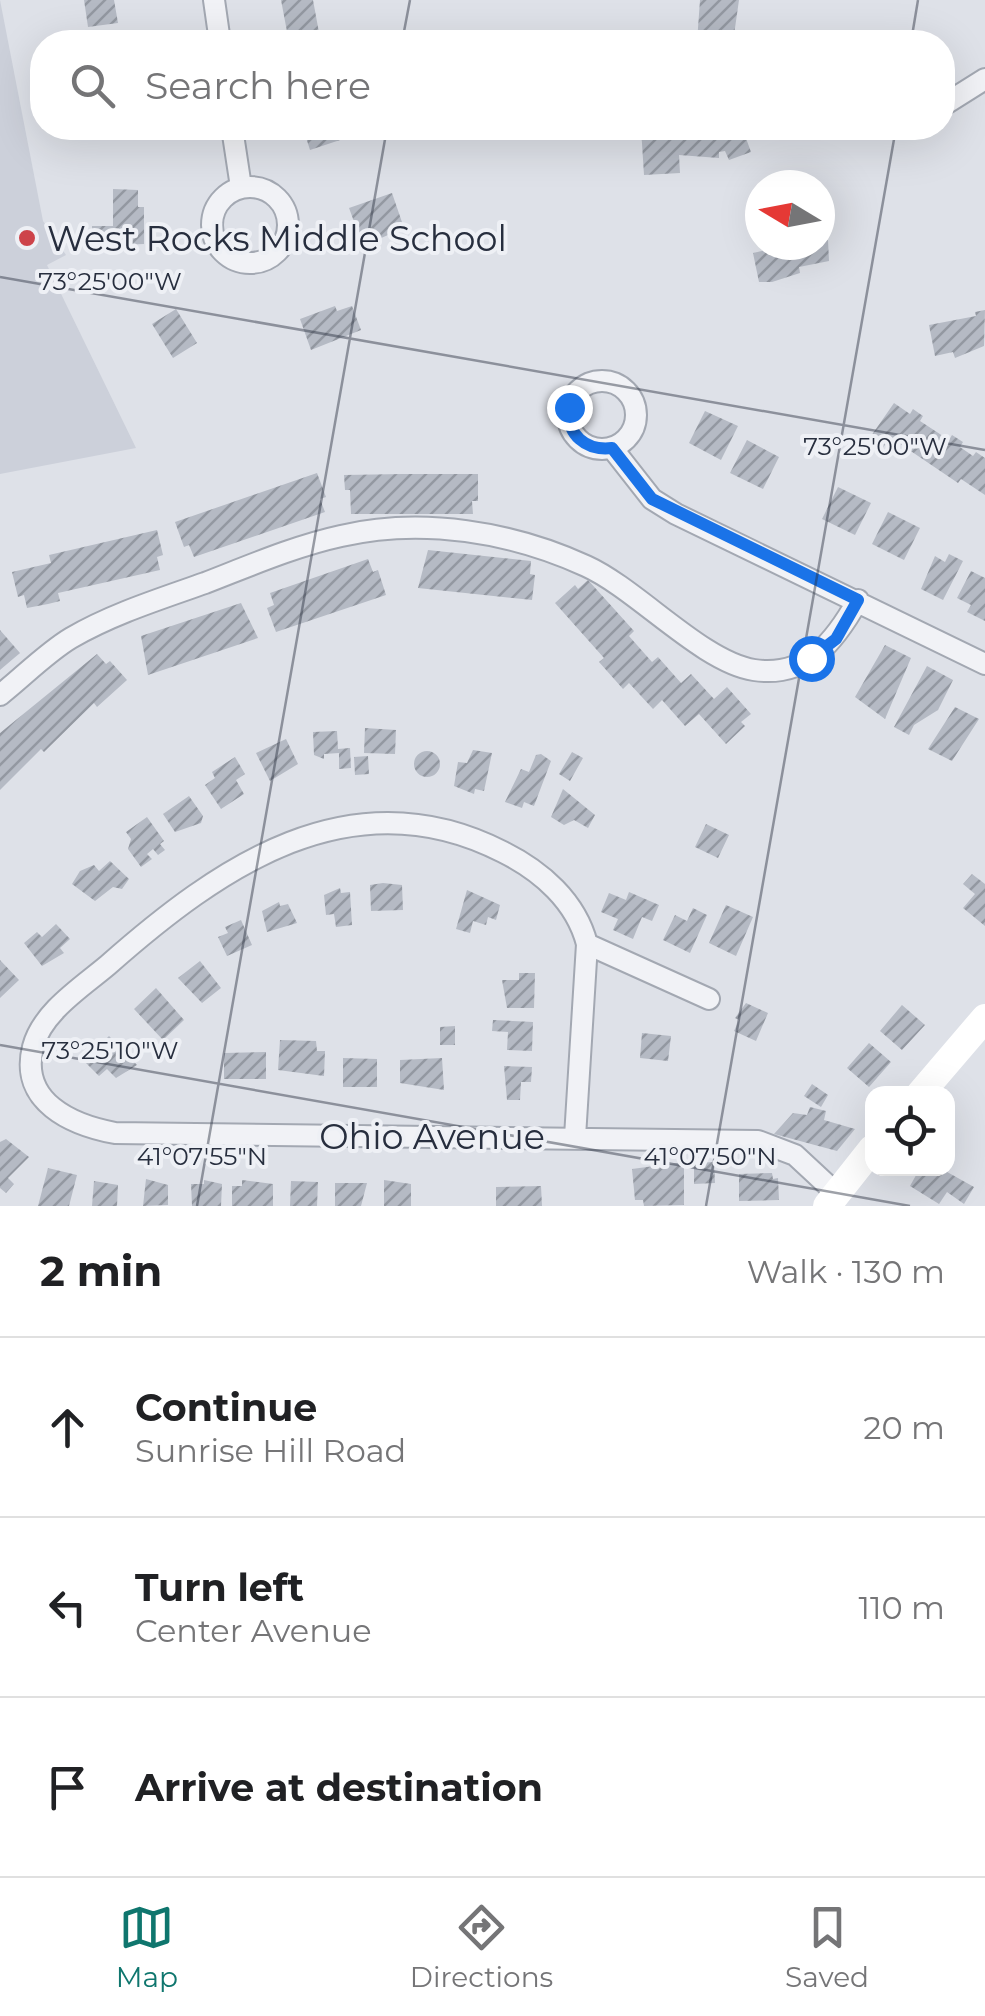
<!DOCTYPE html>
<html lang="en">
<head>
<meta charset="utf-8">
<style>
  body { margin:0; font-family:Montserrat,sans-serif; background:#f2f2f2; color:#202124 }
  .controls { position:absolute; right:30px; bottom:30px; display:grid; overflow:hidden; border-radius:20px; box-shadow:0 10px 40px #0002 }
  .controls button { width:90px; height:90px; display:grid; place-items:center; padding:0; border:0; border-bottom:2px solid #e0e0e0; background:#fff; color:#202124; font:50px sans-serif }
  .compass { position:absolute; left:745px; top:170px; width:90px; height:90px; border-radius:50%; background:#fff; box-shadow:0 10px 40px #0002; rotate:280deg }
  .stop { position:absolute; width:30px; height:30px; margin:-22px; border:8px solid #1a73e8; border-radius:50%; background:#fff }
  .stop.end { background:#1a73e8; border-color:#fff; box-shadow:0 2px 10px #0008 }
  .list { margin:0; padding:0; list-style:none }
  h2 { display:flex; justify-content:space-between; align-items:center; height:130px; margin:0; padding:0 40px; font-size:42px }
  h2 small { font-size:32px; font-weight:400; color:#757577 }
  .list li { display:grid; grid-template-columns:65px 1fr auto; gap:30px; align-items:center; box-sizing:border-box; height:180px; padding:0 40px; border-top:2px solid #e0e0e0 }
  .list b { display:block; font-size:38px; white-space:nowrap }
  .list p { margin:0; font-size:32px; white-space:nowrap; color:#757577 }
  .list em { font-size:32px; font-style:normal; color:#757577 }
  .icon { flex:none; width:55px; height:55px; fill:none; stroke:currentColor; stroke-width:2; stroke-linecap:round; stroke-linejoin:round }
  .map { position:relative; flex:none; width:985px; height:1206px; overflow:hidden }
  .search { position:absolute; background:#fff; box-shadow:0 10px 40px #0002; left:30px; right:30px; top:30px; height:110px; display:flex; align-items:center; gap:25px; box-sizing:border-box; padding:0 35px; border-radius:40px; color:#757577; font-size:38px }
  .sheet { height:670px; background:#fff }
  nav { display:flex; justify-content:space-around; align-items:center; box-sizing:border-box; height:140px; border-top:2px solid #e0e0e0; background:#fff; font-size:28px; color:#757577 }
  nav a { display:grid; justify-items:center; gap:5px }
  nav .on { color:#0f766e }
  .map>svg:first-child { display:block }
  .built { fill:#ccd0da }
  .building { fill:url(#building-hatch) }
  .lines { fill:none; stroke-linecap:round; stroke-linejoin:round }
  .minor-casing { stroke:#a3a8b2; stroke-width:24 }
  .minor { stroke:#f1f2f6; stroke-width:20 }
  .secondary { stroke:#fff; stroke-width:28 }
  .route { stroke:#1a73e8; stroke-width:12 }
  .ticks { fill:none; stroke:#272e3e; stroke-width:2.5; stroke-opacity:0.45 }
  .poi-dot { fill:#cd434a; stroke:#eef0f5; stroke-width:4 }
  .labels { text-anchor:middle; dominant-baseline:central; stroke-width:8; stroke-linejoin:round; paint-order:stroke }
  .poi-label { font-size:35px; fill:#272e3e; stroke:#eef0f5; text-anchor:start }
  .street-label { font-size:35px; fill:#272e3e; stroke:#eef0f5 }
  .ticks-label { font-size:25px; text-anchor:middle; fill:#272e3e; stroke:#eef0f5; stroke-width:8; stroke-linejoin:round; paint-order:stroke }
</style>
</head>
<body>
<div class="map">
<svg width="985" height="1206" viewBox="0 0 985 1206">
  <defs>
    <pattern id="building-hatch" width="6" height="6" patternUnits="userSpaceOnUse" patternTransform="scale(2.5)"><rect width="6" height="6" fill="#b5bac4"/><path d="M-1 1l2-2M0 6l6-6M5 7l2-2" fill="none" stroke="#9398a1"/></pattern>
  </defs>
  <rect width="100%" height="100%" fill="#dee1e8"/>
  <!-- built -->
  <path class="built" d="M0,0l43,221 23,34 -19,10 89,183 -136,26z"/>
  <!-- building -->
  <path class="building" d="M84,0h30l4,23 -30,4z
    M281,0h32l7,38 -31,4z
    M700,0h39l-6,42h-36z
    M303,128h37l3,11 -33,11z
    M641,128h91l1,7 10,-5 8,22 -22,8 -4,-9 -6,1v6l-40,-3 1,18 -36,2z
    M113,189l25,1v17h6v37l-52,2v-20h21z
    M392,193l12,35 -41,18 -14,-38z
    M820,238l8,2 1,21 -30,6 1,6 -28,9h-13l-6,-29 35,-8h32z
    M335,306l2,5 15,-5 9,24 -50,20 -11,-31z
    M176,309l21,34 -24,15 -21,-34z
    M985,310l-1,36 -29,12 -2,-6 -18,4 -6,-31 47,-9 -1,-4z
    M894,403l16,11 3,-5 10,7 -3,5 29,19 3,-5 11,7 -3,5 13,9 3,-4 9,6v37l-24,-16 -3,4 -68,-46 -7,11 -14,-9z
    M705,411l33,15 -17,34 -32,-17z
    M747,440l32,17 -16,32 -33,-16z
    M317,473l9,24 -6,2 5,13 -131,45 -5,-12 -5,2 -9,-25z
    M402,474h76v27h-6l1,13h-122l-1,-24h-5l-1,-15z
    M838,487l33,16 -16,32 -33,-16z
    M888,512l32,16 -16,32 -32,-16z
    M157,530l6,25 -6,2 3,13 -102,23 2,8 -12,3 -21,4 -3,-13 -6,2 -6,-25 39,-9 -2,-8z
    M428,550l103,11 -1,13 5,1 -3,25 -114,-12z
    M949,554l14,7 -20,39 -22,-11 14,-33 10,6z
    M368,559l5,13 5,-2 8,25 -110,37 -9,-24 7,-3 -4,-12z
    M971,571l14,7v43l-18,-9 4,-7 -14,-7z
    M588,580l46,51 -5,5 23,26 6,-5 23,26 10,-9 23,25 13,-12 24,27 -10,8 4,4 -19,18 -27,-30 -14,12 -23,-26 -9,9 -24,-26 -6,6 -24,-27 5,-4 -49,-55 20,-18 3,4z
    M241,603l17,35 -110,37 -7,-39z
    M0,630l20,23 -20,17z
    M885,645l26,13 -26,61 -30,-22z
    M97,654l9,10 4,-3 17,19 -30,27 -3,-4 -50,49 -3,-3 -41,41v-57z
    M927,666l26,14 -15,30 -24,15 -5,10 -15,-8z
    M955,707l24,12 -27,42 -24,-12z
    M365,728l31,2 -1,24 -31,-1z
    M337,731l1,18 12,-1 1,20 -12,1v-16l-15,1v5l-10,-4 -1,-23z
    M286,739l12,25 -28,17 -14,-28z
    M473,750l19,3 -8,38 -9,-2 -1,5 -20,-8 4,-24 9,1z
    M414 764a13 13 0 1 1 26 0a13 13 0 1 1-26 0Z
    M572,752l11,6 -13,23 -11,-7z
    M541,754l10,7 -17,45 -10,-4 -2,6 -17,-6 16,-33 8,3 7,-17z
    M368,756l1,18 -14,1 -1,-18z
    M235,757l10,17 -9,6 8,14 -23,15 -16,-24 10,-7 -3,-6z
    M563,789l32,26 -7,13 -14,-8 -10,5 -13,-8z
    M189,796l14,20 -2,7 -26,9 -12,-18z
    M147,817l17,24 -4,3 5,6 -7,5 -5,-6 -6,5 5,5 -11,8 -13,-18 3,-10 -5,-7z
    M706,824l23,11 -11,23 -23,-11z
    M110,861l19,18 -7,10 -9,-2 -18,14 -23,-17 8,-13 14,-6 5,6z
    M972,874l13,10v42l-22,-18 12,-14 -12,-10z
    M383,883l19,2 1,25 -32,1 -1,-26z
    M340,888l1,5 9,-1 2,33 -16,2 -2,-13 -8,1 -2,-20z
    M467,890l33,15 -4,15 -8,-3 -2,8 -13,-4 -3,12 -14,-4z
    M629,892l30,13 -7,16 -10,-4 -9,22 -20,-9 5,-11 -17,-7 8,-19 17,7z
    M279,902l1,4 8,-2 9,19 -30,9 -5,-21z
    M726,905l27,12 -17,39 -27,-13z
    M693,908l14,7 -17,38 -27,-13 12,-25 12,6z
    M241,920l11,25 -25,11 -9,-19 10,-4 -3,-6z
    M56,924l14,15 -10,9 4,5 -22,13 -18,-23 13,-11 5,5z
    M0,960l19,20 -19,18z
    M200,961l21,27 -19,15 -24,-25z
    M519,973h16l-1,35h-27l-5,-28h17z
    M156,988l28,32 -21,20 -29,-31z
    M746,1003l22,10 -12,28 -22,-10 5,-11 -4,-2z
    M902,1005l23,20 -23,25 -22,-19z
    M493,1020l40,2 -1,29 -25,-1 1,-18 -16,-1z
    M455,1026v19h-15v-18z
    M642,1033l29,3 -3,25 -28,-3z
    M109,1036l28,29 -21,13 -9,-9 -8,7 -15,-15z
    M280,1040l36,1 1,10h8l-1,25 -46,-6z
    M869,1043l22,19 -22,25 -22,-19z
    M266,1052v27h-42v-26z
    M343,1058l34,1v28h-34z
    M442,1058l2,32 -44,-7v-23z
    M504,1066l28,1 -1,15h-10l-1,18h-13z
    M812,1084l16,11 -7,12 -17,-11z
    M810,1107l16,4 -2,9 31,9 -18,22 -63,-17 19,-21 14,2z
    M6,1139l23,18 -21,21 6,6 -8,9 -6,-5v-46z
    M684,1162v43l-40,1 -1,-6h-8l-3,-31z
    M714,1162l1,21 -21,1v-21z
    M48,1168l29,7 -8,31h-31z
    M920,1168h20l34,19 -10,17 -17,-12 -8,12 -29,-18z
    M772,1173l1,6 5,-1 1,22 -40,1v-27z
    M146,1179l22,6v20l-25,1z
    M204,1180l18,4 -1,22h-29l-1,-22h13z
    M242,1180l31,4v22h-41v-20h10z
    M384,1180l27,4v22h-27z
    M94,1181l24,4 -1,21h-25z
    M291,1181l27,1 -1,24h-27z
    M335,1183h32l-6,23h-26z
    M541,1186l1,20h-46v-19z"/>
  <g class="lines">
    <defs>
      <path id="minor" d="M214,0l6,42
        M942,106l43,-27
        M232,128l9,59
        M834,128h53
        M212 225a38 38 0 1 1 76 0a38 38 0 1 1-76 0Z
        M568 415a34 34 0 1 1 68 0a34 34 0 1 1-68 0Z
        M612,448l40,51 24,15 309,150
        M0,695c23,-18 46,-42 71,-57 41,-24 89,-39 134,-55 44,-17 90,-37 136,-47 81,-19 171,-4 245,30 51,23 116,96 168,104 53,8 81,-29 104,-70
        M587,944l122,55
        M575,1137l12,-193c-11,-43 -46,-73 -84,-92 -152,-78 -284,15 -395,113 -26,22 -66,47 -75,82 -14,55 39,78 82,86l643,8 37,14 42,39"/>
    </defs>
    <!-- minor casing -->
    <use href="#minor" class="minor-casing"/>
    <!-- minor -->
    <use href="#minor" class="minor"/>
    <!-- secondary -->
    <path class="secondary" d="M920,1094l65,-76
      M827,1206l45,-57"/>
  </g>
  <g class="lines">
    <!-- route -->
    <path class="route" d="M569,407c-3,28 17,44 43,41l40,51 206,101 -22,39 -25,19"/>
  </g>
  <!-- ticks -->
  <path class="ticks" d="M402,42l8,-42M911,42l7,-42M0,277l985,173M0,1045l910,161M197,1206l190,-1078M706,1206l190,-1078"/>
  <!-- markers -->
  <circle class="poi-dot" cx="27" cy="238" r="10"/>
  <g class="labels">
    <!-- poi labels -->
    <g class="poi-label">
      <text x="47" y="238">West Rocks Middle School</text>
    </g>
    <!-- street labels -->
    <g class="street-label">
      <text x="432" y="1136">Ohio Avenue</text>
    </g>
  </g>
  <g class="ticks-label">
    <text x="110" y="290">73°25'00"W</text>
    <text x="875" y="455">73°25'00"W</text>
    <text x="110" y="1059">73°25'10"W</text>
    <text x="202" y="1165">41°07'55"N</text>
    <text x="710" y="1165">41°07'50"N</text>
  </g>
</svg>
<div class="controls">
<button><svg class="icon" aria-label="locate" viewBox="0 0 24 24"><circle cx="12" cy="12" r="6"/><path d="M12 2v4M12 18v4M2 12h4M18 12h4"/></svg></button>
</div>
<svg class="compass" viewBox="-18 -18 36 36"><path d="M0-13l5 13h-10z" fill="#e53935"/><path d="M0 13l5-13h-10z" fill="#757577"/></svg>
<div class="stop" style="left:811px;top:658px"></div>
<div class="stop end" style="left:569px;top:407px"></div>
<div class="search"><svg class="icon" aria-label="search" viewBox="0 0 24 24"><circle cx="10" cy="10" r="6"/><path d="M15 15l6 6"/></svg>Search here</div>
</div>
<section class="sheet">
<h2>2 min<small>Walk · 130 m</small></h2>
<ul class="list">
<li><svg class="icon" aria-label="ahead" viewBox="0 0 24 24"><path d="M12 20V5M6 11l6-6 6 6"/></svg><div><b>Continue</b><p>Sunrise Hill Road</p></div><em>20 m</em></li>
<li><svg class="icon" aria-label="left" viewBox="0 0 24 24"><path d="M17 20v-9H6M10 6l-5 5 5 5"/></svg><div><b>Turn left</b><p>Center Avenue</p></div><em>110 m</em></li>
<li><svg class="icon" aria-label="arrive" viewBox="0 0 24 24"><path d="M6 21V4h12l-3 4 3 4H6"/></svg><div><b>Arrive at destination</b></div></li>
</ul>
</section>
<nav>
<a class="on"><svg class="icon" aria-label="map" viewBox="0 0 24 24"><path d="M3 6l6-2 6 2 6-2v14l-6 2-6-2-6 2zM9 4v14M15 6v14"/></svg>Map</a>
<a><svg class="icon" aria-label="directions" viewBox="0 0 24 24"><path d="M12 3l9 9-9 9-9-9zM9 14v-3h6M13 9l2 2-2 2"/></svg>Directions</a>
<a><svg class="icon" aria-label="saved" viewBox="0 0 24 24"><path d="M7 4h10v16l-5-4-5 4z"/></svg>Saved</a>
</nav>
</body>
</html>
